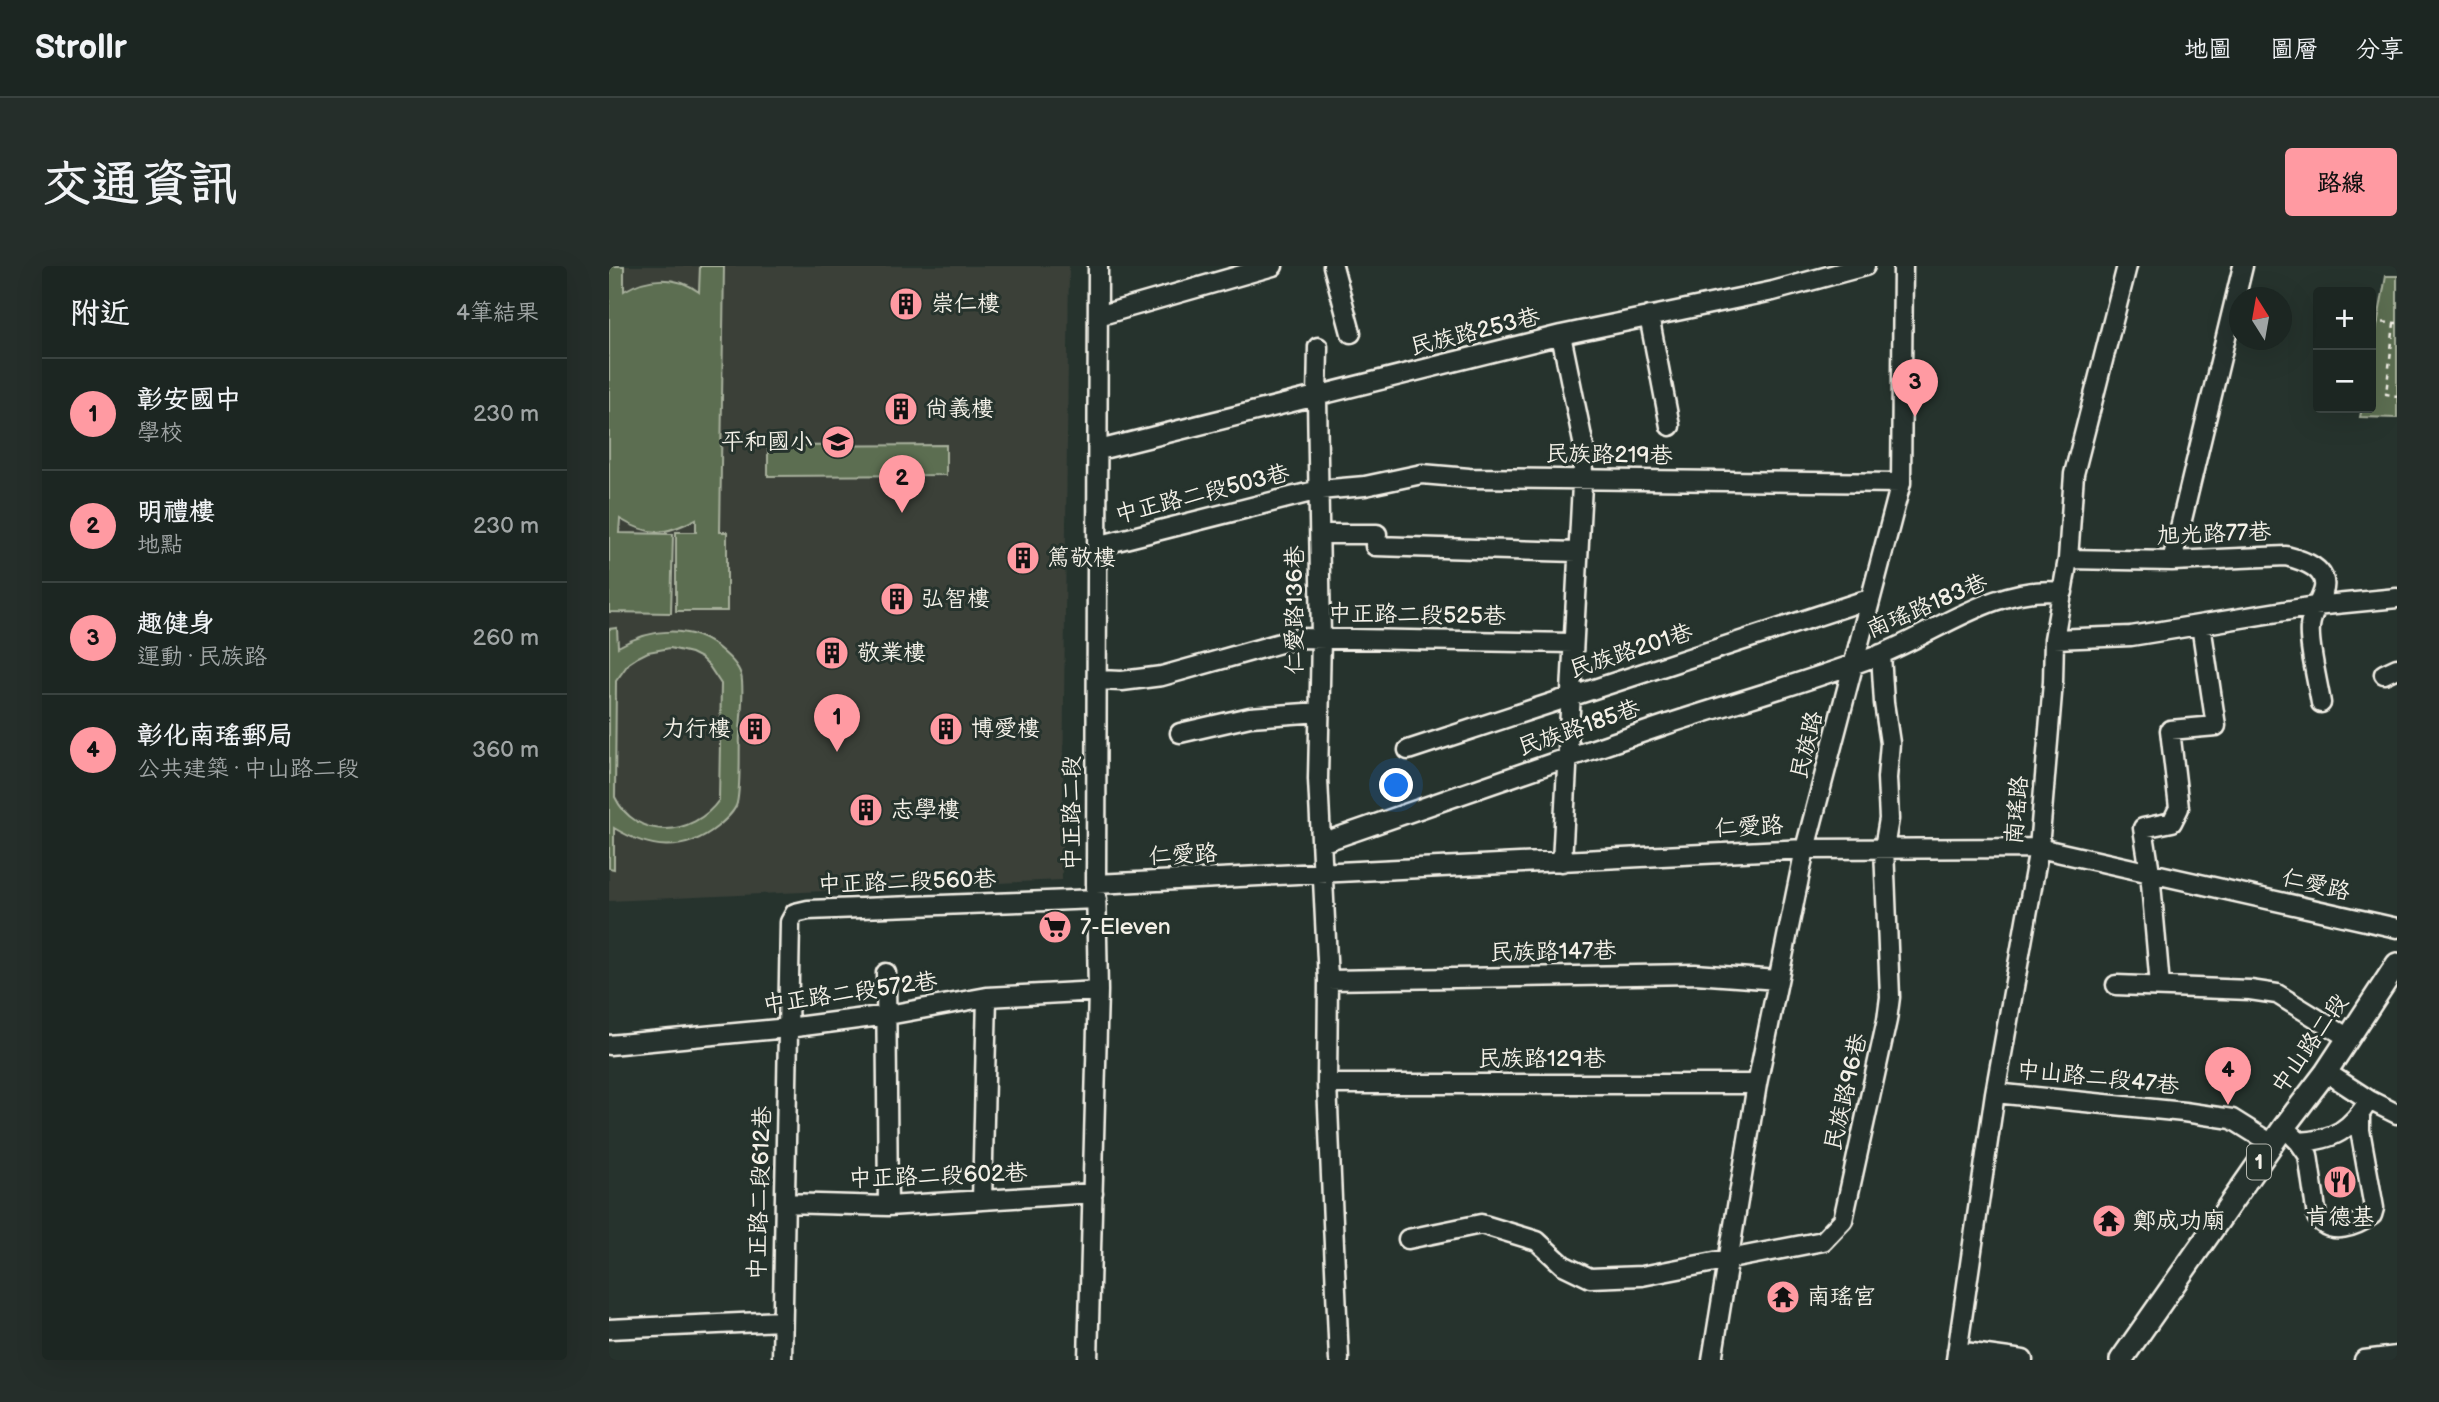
<!DOCTYPE html>
<html lang="zh-TW">
<head>
<meta charset="utf-8">
<style>
  body { margin:0; font-family:"Balsamiq Sans","LXGW WenKai TC",sans-serif; background:#252e2a; color:#f1f3f6 }
  .controls { position:absolute; right:21px; top:21px; display:grid; overflow:hidden; border-radius:7px; box-shadow:0 7px 28px #0002 }
  .controls button { width:63px; height:63px; display:grid; place-items:center; padding:0; border:0; border-bottom:2px solid #3a4340; background:#1c2622; color:#f1f3f6; font:35px sans-serif }
  .compass { position:absolute; left:1620px; top:21px; width:63px; height:63px; border-radius:50%; background:#1c2622; box-shadow:0 7px 28px #0002; rotate:349deg }
  .you { position:absolute; left:788px; top:520px; width:24px; height:24px; margin:-18px; border:5px solid #fff; border-radius:50%; background:#1a73e8; box-shadow:0 0 0 10px #1a73e833 }
  .badge { display:grid; place-items:center; width:46px; height:46px; border-radius:50%; background:#ff9aa2; color:#111; font-size:23px; font-weight:700 }
  .pin { position:absolute; translate:-50% -58px; filter:drop-shadow(0 2px 4px #0008) }
  .pin::after { content:''; position:absolute; top:37px; width:24px; height:21px; background:inherit; clip-path:polygon(0 0,100% 0,50% 100%) }
  .list { margin:0; padding:0; list-style:none }
  h2 { display:flex; justify-content:space-between; align-items:center; height:91px; margin:0; padding:0 28px; font-size:30px }
  h2 small { font-size:23px; font-weight:400; color:#a0a5a5 }
  .list li { display:grid; grid-template-columns:46px 1fr auto; gap:21px; align-items:center; box-sizing:border-box; height:112px; padding:0 28px; border-top:2px solid #3a4340 }
  .list b { display:block; font-size:26px; white-space:nowrap }
  .list p { margin:0; font-size:23px; white-space:nowrap; color:#a0a5a5 }
  .list em { font-size:23px; font-style:normal; color:#a0a5a5 }
  .map { position:relative; flex:none; width:1788px; height:1094px; overflow:hidden; border-radius:7px }
  header { display:flex; align-items:center; gap:42px; box-sizing:border-box; height:98px; padding:0 35px; background:#1c2622; border-bottom:2px solid #3a4340 }
  header strong { font-size:33px }
  nav { display:flex; gap:38px; margin-inline-start:auto; font-size:24px }
  .intro { display:flex; align-items:center; justify-content:space-between; box-sizing:border-box; height:168px; padding:0 42px }
  h1 { margin:0; font-size:49px }
  .button { padding:18px 32px; border-radius:7px; background:#ff9aa2; color:#111; font-size:24px; font-weight:700 }
  main { display:flex; gap:42px; padding:0 42px }
  aside { flex:1; background:#1c2622; border-radius:7px; box-shadow:0 7px 28px #0002 }
  .map>svg:first-child { display:block }
  .built { fill:#3a4039 }
  .green { fill:#5b6e51; stroke:#a8b09c; stroke-width:2; fill-rule:evenodd }
  .lines { fill:none; stroke-linecap:round; stroke-linejoin:round }
  .minor-casing { stroke:#f4f1e8; stroke-width:23 }
  .major-casing { stroke:#f4f1e8; stroke-width:26 }
  .path { stroke:#f4f1e8; stroke-width:2.5; stroke-dasharray:5 5; stroke-linecap:butt }
  .minor { stroke:#26332d; stroke-width:18 }
  .major { stroke:#26332d; stroke-width:21 }
  .labels { text-anchor:middle; dominant-baseline:central; stroke-width:6; stroke-linejoin:round; paint-order:stroke }
  .shield { fill:#26332d; stroke:#b6b8b0; stroke-width:2 }
  .shield-label { font-size:21px; font-weight:bold; fill:#f4f1e8 }
  .poi-label { font-size:23px; fill:#f4f1e8; stroke:#26332d; text-anchor:start }
  .street-label { font-size:23px; fill:#f4f1e8; stroke:#26332d }
</style>
</head>
<body>
<header>
<strong>Strollr</strong>
<nav><a>地圖</a><a>圖層</a><a>分享</a></nav>
</header>
<div class="intro"><h1>交通資訊</h1><a class="button">路線</a></div>
<main>
<aside>
<h2>附近<small>4筆結果</small></h2>
<ul class="list">
<li><span class="badge">1</span><div><b>彰安國中</b><p>學校</p></div><em>230 m</em></li>
<li><span class="badge">2</span><div><b>明禮樓</b><p>地點</p></div><em>230 m</em></li>
<li><span class="badge">3</span><div><b>趣健身</b><p>運動 · 民族路</p></div><em>260 m</em></li>
<li><span class="badge">4</span><div><b>彰化南瑤郵局</b><p>公共建築 · 中山路二段</p></div><em>360 m</em></li>
</ul>
</aside>
<div class="map">
<svg width="1788" height="1094" viewBox="0 0 1788 1094">
  <rect width="100%" height="100%" fill="#26332d"/>
  <filter id="ink" filterUnits="userSpaceOnUse"><feTurbulence type="fractalNoise" baseFrequency=".0143" numOctaves="2"/><feDisplacementMap in="SourceGraphic" scale="14" xChannelSelector="R" yChannelSelector="G"/><feConvolveMatrix kernelMatrix="1 2 1 2 8 2 1 2 1" color-interpolation-filters="sRGB"/></filter>
  <g filter="url(#ink)">
    <!-- built -->
    <path class="built" d="M0,0h460l-7,614 -453,21z"/>
    <!-- green -->
    <path class="green" d="M0,0h15v25c23,-14 52,-16 75,1l1,-26h24l-4,266h7v79h-51v-79h20v-13c-31,16 -46,18 -76,0l-1,14 54,1 -2,79 -62,-1z
      M1777,10h11v142l-37,-1 2,-9h9v-49z
      M337,179v30l-178,1v-30z
      M8,362l1,19c33,-19 73,-23 103,3 8,7 17,15 20,25 4,14 -1,43 -1,59 -1,19 1,51 -3,69 -2,9 -13,18 -20,24 -34,27 -68,22 -103,1v41l-5,-1v-239zM61,382l21,5 10,5 8,8 12,18 -2,116c-26,37 -83,41 -104,-3l1,-116 13,-18 9,-6 10,-5z"/>
    <g class="lines">
      <defs>
        <path id="minor" d="M724,0l18,67
          M489,50l175,-50
          M1040,50l21,110
          M952,69l23,112 -22,415
          M709,81l-1,51 4,240 -3,141 10,201 -1,104 12,276
          M490,184l462,-115 212,-44 92,-25
          M711,268h57l-2,12 202,6
          M488,280l222,-56 46,-4 57,-12 47,4 432,5
          M1459,293l104,2 114,-5c16,4 45,13 37,36 -4,12 -12,22 -13,35 -2,17 8,57 11,76
          M1563,295l71,-295
          M1445,373l77,-3 184,-30 82,-8
          M1775,408l13,-6
          M489,414l24,1 40,-5 136,-38 275,5
          M571,467l70,-16 70,-5
          M799,484l461,-151
          M712,577c114,-40 227,-79 341,-117 72,-24 146,-44 217,-71 59,-23 117,-71 184,-63
          M487,618l709,-35 234,-1 358,80
          M277,707l2,233
          M719,714l367,-6 83,6
          M1507,719l134,5 27,4 70,43
          M1551,720l-10,-114 -7,-44 29,-6 7,-14 -9,-78 46,-4 -15,-101
          M0,779l179,-17 100,-13 99,-18 111,-6
          M1717,806l43,28 28,14
          M718,818h430
          M1386,827l189,19 48,7 40,25
          M1675,861l15,15 9,13 9,62c13,20 40,9 55,-2l2,-7 -14,-78v-15
          M1690,876c35,-2 52,-12 70,-42
          M373,934l5,-203
          M176,937l103,3 205,-13
          M799,973l73,-15 56,17 26,24 27,13 52,-2 181,-35 20,-21 44,-200 3,-23 -6,-149 5,-29 -2,-41 3,-35 -6,-40 -3,-49
          M0,1063l172,-8
          M1348,1085l66,9
          M173,1094l8,-438 5,-9 13,-3 289,-11
          M479,1094l10,-369 -2,-107 2,-618
          M1103,1094l45,-276 48,-235 96,-366 2,-217
          M1347,1094l39,-267 44,-245 14,-166 1,-43 14,-80 6,-85 53,-208
          M1755,1094l33,-4"/>
        <path id="major" d="M1512,1094l163,-233 42,-55 71,-108"/>
      </defs>
      <!-- minor casing -->
      <use href="#minor" class="minor-casing"/>
      <!-- major casing -->
      <use href="#major" class="major-casing"/>
      <!-- path -->
      <path class="path" d="M1764,56l24,1
        M1785,57l-8,71 11,2"/>
      <!-- minor -->
      <use href="#minor" class="minor"/>
      <!-- major -->
      <use href="#major" class="major"/>
    </g>
  </g>
  <!-- icons -->
  <defs>
    <symbol id="building-disc" viewBox="-11 -11 22 22"><circle r="9.5" fill="#ff9aa2" stroke="#26332d"/><path d="M-4-6H4V6H1V3H-1V6H-4ZM-2.5-4.3h1.7v1.8h-1.7ZM.8-4.3h1.7v1.8H.8ZM-2.5-1h1.7V.8h-1.7ZM.8-1h1.7V.8H.8Z" fill="#111"/></symbol>
    <symbol id="school-disc" viewBox="-11 -11 22 22"><circle r="9.5" fill="#ff9aa2" stroke="#26332d"/><path d="M0-5L7-2L0 1L-7-2ZM-4 1L0 2.5L4 1V4Q0 6-4 4Z" fill="#111"/></symbol>
    <symbol id="supermarket-disc" viewBox="-11 -11 22 22"><circle r="9.5" fill="#ff9aa2" stroke="#26332d"/><path d="M-6-5.5h2.5l.6 2H6L4.5 2H-2.5L-4.4-4H-6ZM-1.5 3.2a1.3 1.3 0 1 0 .1 0ZM3 3.2a1.3 1.3 0 1 0 .1 0Z" fill="#111"/></symbol>
    <symbol id="restaurant-disc" viewBox="-11 -11 22 22"><circle r="9.5" fill="#ff9aa2" stroke="#26332d"/><path d="M-5-6h1v4h1v-4h1v4h1v-4h1v5L-1.5 .5V6h-2V.5L-5-1ZM5-6V6H3V1.5H1.5Q1.5-4 5-6Z" fill="#111"/></symbol>
    <symbol id="temple-disc" viewBox="-11 -11 22 22"><circle r="9.5" fill="#ff9aa2" stroke="#26332d"/><path d="M0-6L5-2H3V0L6.5 2.5H4V6H1.5V3h-3V6H-4V2.5H-6.5L-3 0V-2H-5Z" fill="#111"/></symbol>
  </defs>
  <g fill-rule="evenodd">
    <use href="#building-disc" x="278" y="19" width="38" height="38"/>
    <use href="#building-disc" x="273" y="124" width="38" height="38"/>
    <use href="#school-disc" x="210" y="157" width="38" height="38"/>
    <use href="#building-disc" x="395" y="273" width="38" height="38"/>
    <use href="#building-disc" x="269" y="314" width="38" height="38"/>
    <use href="#building-disc" x="204" y="368" width="38" height="38"/>
    <use href="#building-disc" x="127" y="444" width="38" height="38"/>
    <use href="#building-disc" x="318" y="444" width="38" height="38"/>
    <use href="#building-disc" x="238" y="525" width="38" height="38"/>
    <use href="#supermarket-disc" x="427" y="642" width="38" height="38"/>
    <use href="#restaurant-disc" x="1712" y="897" width="38" height="38"/>
    <use href="#temple-disc" x="1481" y="936" width="38" height="38"/>
    <use href="#temple-disc" x="1155" y="1012" width="38" height="38"/>
  </g>
  <g class="labels">
    <!-- shield labels -->
    <rect class="shield" x="1638" y="878.5" width="24" height="35" rx="5"/>
    <g class="shield-label">
      <text x="1650" y="896">1</text>
    </g>
    <!-- poi labels -->
    <g class="poi-label">
      <text x="322" y="38">崇仁樓</text>
      <text x="316" y="143">尚義樓</text>
      <text x="204" y="176" text-anchor="end">平和國小</text>
      <text x="438" y="292">篤敬樓</text>
      <text x="312" y="333">弘智樓</text>
      <text x="248" y="387">敬業樓</text>
      <text x="122" y="463" text-anchor="end">力行樓</text>
      <text x="362" y="463">博愛樓</text>
      <text x="282" y="544">志學樓</text>
      <text x="471" y="661">7-Eleven</text>
      <text x="1731" y="951" text-anchor="middle">肯德基</text>
      <text x="1524" y="955">鄭成功廟</text>
      <text x="1198" y="1031">南瑤宮</text>
    </g>
    <!-- street labels -->
    <g class="street-label">
      <text transform="translate(866 66) rotate(-14)">民族路253巷</text>
      <text transform="translate(1000 189) rotate(1)">民族路219巷</text>
      <text transform="translate(593 228) rotate(-14)">中正路二段503巷</text>
      <text transform="translate(1605 268) rotate(-2)">旭光路77巷</text>
      <text transform="translate(1318 340) rotate(-23)">南瑤路183巷</text>
      <text transform="translate(686 344) rotate(-90)">仁愛路136巷</text>
      <text transform="translate(808 349) rotate(1)">中正路二段525巷</text>
      <text transform="translate(1022 385) rotate(-18)">民族路201巷</text>
      <text transform="translate(970 462) rotate(-19)">民族路185巷</text>
      <text transform="translate(1198 479) rotate(-76)">民族路</text>
      <text transform="translate(1408 544) rotate(-85)">南瑤路</text>
      <text transform="translate(463 547) rotate(-90)">中正路二段</text>
      <text transform="translate(1140 561) rotate(-3)">仁愛路</text>
      <text transform="translate(574 589) rotate(-3)">仁愛路</text>
      <text transform="translate(298 616) rotate(-2)">中正路二段560巷</text>
      <text transform="translate(1707 619) rotate(13)">仁愛路</text>
      <text transform="translate(944 686) rotate(-1)">民族路147巷</text>
      <text transform="translate(241 727) rotate(-8)">中正路二段572巷</text>
      <text transform="translate(1701 778) rotate(-55)">中山路二段</text>
      <text x="933" y="793">民族路129巷</text>
      <text transform="translate(1489 812) rotate(6)">中山路二段47巷</text>
      <text transform="translate(1237 826) rotate(-77)">民族路96巷</text>
      <text transform="translate(329 910) rotate(-2)">中正路二段602巷</text>
      <text transform="translate(151 927) rotate(-88)">中正路二段612巷</text>
    </g>
  </g>
</svg>
<div class="controls">
<button>+</button>
<button>−</button>
</div>
<svg class="compass" viewBox="-18 -18 36 36"><path d="M0-13l5 13h-10z" fill="#e53935"/><path d="M0 13l5-13h-10z" fill="#a0a5a5"/></svg>
<div class="you"></div>
<div class="pin badge" style="left:228px;top:486px">1</div>
<div class="pin badge" style="left:293px;top:247px">2</div>
<div class="pin badge" style="left:1306px;top:151px">3</div>
<div class="pin badge" style="left:1619px;top:839px">4</div>
</div>
</main>
</body>
</html>
